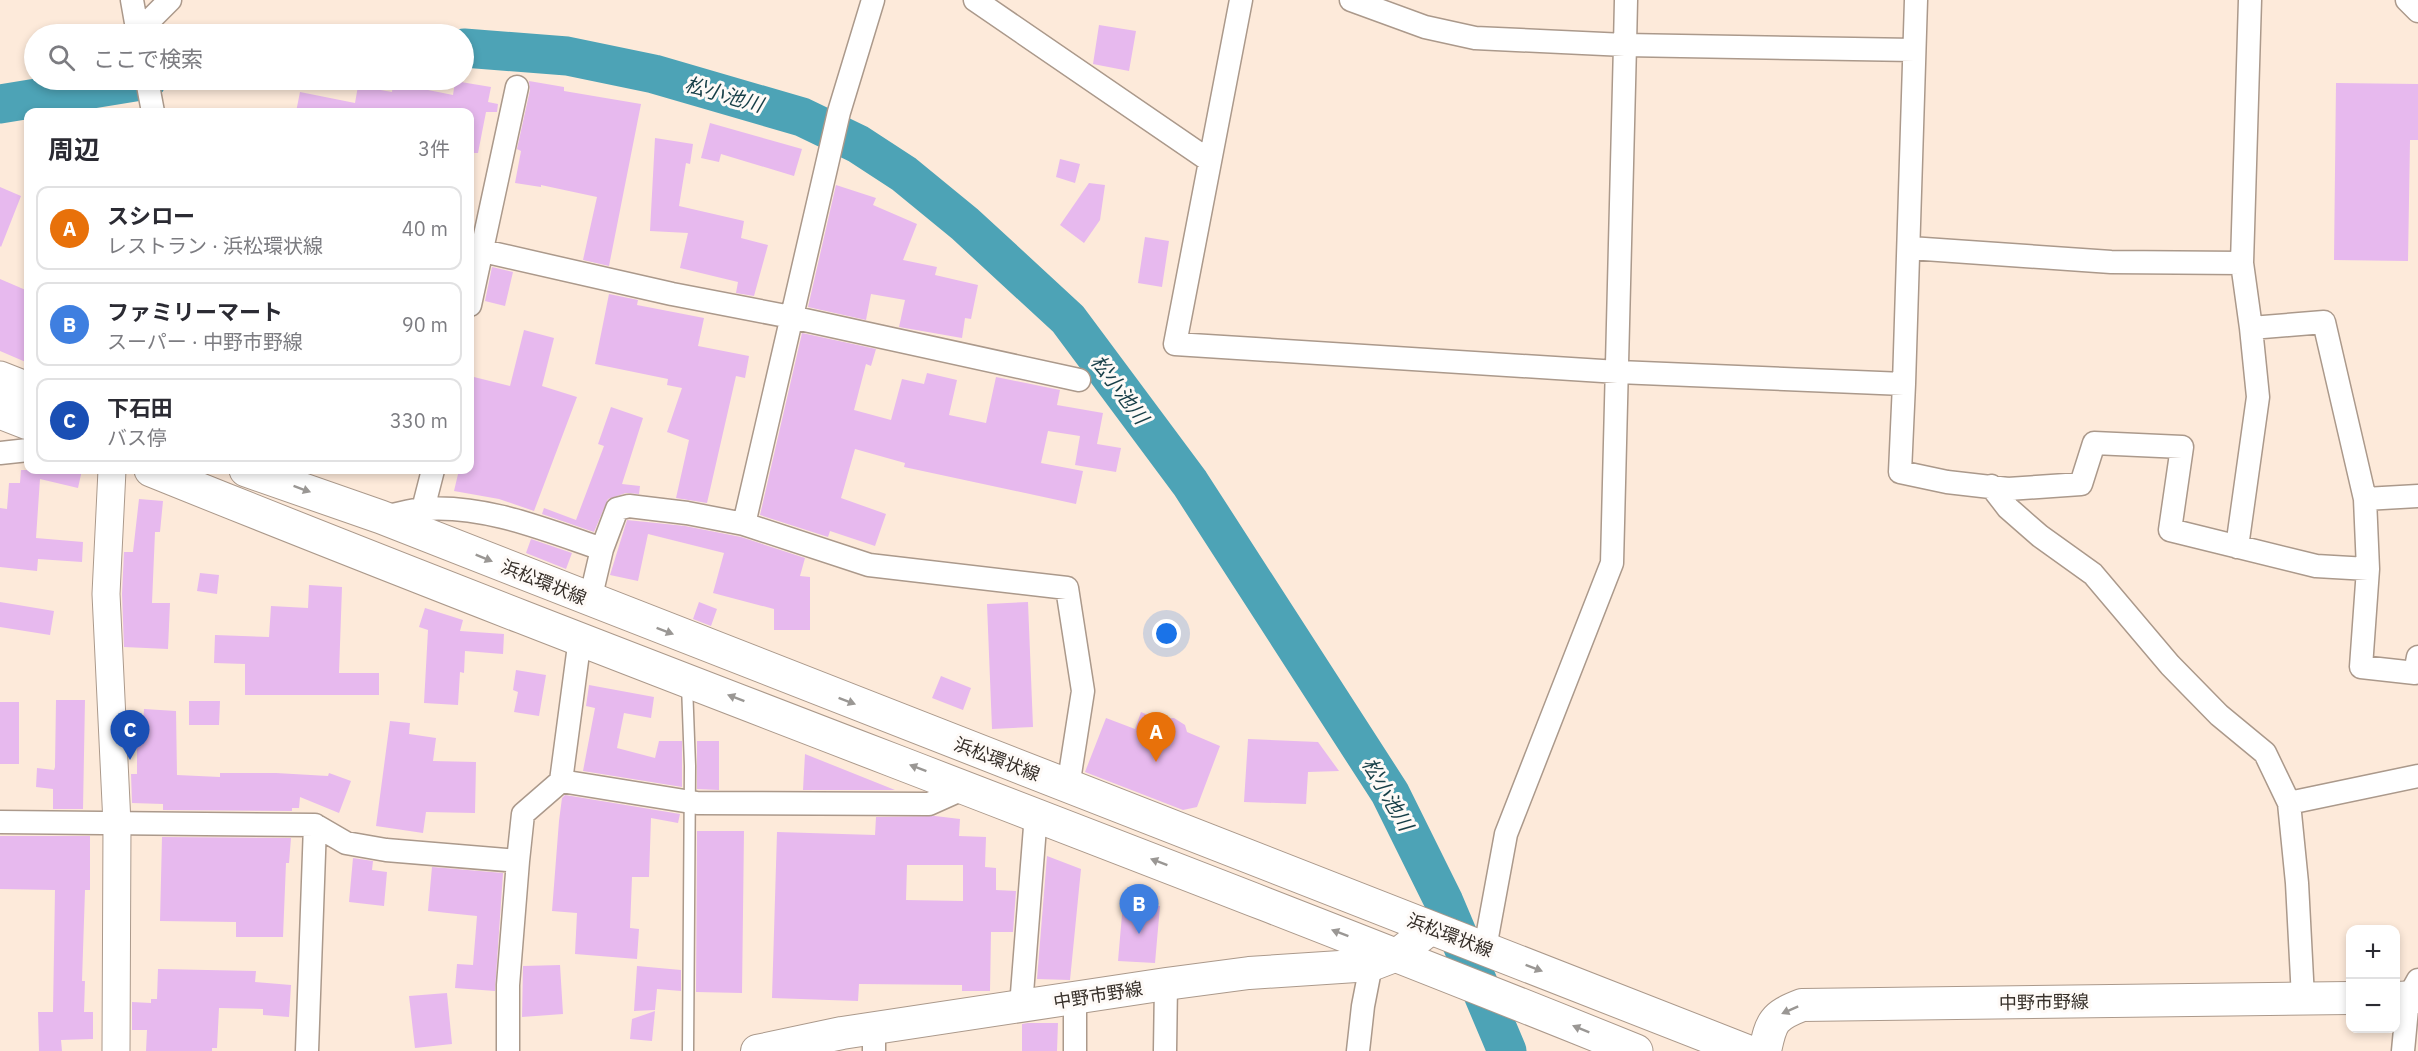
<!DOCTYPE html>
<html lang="ja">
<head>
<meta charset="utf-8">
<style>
  body { margin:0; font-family:"IBM Plex Sans","Noto Sans JP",sans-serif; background:#f2f2f3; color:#2b2b33 }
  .controls { position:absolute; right:18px; bottom:18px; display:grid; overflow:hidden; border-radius:12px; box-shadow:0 3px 9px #0003 }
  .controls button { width:54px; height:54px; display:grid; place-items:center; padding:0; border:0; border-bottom:2px solid #e1e1e2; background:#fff; color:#2b2b33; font:30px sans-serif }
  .you { position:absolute; left:1167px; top:634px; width:21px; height:21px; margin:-15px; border:4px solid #fff; border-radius:50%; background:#1a73e8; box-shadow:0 0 0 9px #1a73e833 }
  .badge { display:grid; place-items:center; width:39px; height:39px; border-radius:50%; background:#52732a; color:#fff; font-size:20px; font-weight:700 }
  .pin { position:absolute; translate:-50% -50px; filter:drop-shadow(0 2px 3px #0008) }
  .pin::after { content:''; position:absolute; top:32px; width:21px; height:18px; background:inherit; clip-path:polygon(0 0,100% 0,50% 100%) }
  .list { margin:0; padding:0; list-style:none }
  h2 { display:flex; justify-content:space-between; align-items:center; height:78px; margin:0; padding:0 24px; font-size:26px }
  h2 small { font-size:20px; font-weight:400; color:#7c7c81 }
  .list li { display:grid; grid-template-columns:39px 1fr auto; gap:18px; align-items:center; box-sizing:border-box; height:84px; margin:0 12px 12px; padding:0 12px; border:2px solid #e1e1e2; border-radius:12px }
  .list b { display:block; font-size:22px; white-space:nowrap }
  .list p { margin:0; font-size:20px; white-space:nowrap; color:#7c7c81 }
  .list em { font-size:20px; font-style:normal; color:#7c7c81 }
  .icon { flex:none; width:33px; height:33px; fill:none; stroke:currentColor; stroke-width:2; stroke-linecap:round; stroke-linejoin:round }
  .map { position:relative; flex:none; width:2418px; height:1051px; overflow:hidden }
  .search { position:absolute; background:#fff; box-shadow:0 3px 9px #0003; left:24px; top:24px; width:450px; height:66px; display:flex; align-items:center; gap:15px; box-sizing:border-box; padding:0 21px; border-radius:33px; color:#7c7c81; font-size:22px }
  .panel { position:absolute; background:#fff; box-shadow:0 3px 9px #0003; left:24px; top:108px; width:450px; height:366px; border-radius:12px }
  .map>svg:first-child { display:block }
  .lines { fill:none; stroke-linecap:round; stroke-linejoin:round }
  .river { stroke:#4da3b6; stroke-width:39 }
  .building { fill:#e7b9ee; fill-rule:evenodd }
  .service-casing { stroke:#ab998b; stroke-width:13 }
  .minor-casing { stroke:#ab998b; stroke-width:25 }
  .tertiary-casing { stroke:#ab998b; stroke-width:29 }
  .secondary-casing { stroke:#ab998b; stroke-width:34 }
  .primary-casing { stroke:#ab998b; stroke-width:35 }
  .service { stroke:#fff; stroke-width:10 }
  .minor { stroke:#fff; stroke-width:22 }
  .tertiary { stroke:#fff; stroke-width:27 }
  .secondary { stroke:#fff; stroke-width:32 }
  .primary { stroke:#fff; stroke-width:33 }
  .oneway { fill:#9a9794 }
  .labels { text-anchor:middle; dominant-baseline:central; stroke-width:6; stroke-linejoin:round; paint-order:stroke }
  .street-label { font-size:18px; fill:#362f29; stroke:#fefaf7 }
  .water-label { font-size:20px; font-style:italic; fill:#163e47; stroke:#fefaf7 }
</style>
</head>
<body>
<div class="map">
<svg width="2418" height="1051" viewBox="0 0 2418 1051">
  <rect width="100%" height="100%" fill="#fdeada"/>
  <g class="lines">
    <!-- river -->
    <path class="river" d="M464,48l103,8 87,18 148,43 56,27 46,30 61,50 103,95 122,164 200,310 54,109 63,149
      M0,104l147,-24"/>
  </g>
  <!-- building -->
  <path class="building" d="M1099,25l37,6 -7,40 -36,-7z
    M455,81l36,6 -3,15 10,2 -1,8h-11l-8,41h-8v-41h-174l4,-20 55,11 3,-17 34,6 1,-9 60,12z
    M529,81l35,6v4l77,13 -32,162 -26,-6 14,-63 -56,-12v2l-26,-4 6,-32 -4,-2 13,-59z
    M2336,83l82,1v56h-8l-2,121 -74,-1z
    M710,123l92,26 -8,27 -73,-22 -2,8 -18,-4z
    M655,138l38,6 -3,20 -4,-1 -7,43 65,15 -3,17 27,7 -14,51 -18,-3 2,-11 -58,-14 8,-35 -38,-2z
    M1060,159l20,5 -5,19 -19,-6z
    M1089,183l16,2 -5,35 -16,23 -24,-18z
    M836,185l40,13 -3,7 44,19 -14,36 34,7 -2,8 43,10 -7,34 -6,-1 -3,20 -63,-11 6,-27 -34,-6 -5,26 -58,-13z
    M0,187l21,9 -20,51 -1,-1z
    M1145,237l24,4 -7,46 -24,-4z
    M492,267l21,5 -8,34 -20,-5z
    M0,279l28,12v72l-28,-12z
    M609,294l29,6 -1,5 67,13 -6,28 51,10 -4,22 -9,-2 -29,127 -31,-5 13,-58 -22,-8 15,-44 -15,-3 1,-6 -73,-15z
    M524,330l30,8 -12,48 35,11 -43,114 -35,-12 -45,-8 5,-21h11v-94l40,10z
    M802,333l74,16 -5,17 -5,-2 -12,46 37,10 11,-41 22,5 3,-11 30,7 -8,35 37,8 10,-46 64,13 -3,15 46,8 -6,31 24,4 -5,24 -41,-7 5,-29 -32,-5 -7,32 42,8 -7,33 -172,-37 1,-4 -50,-14 -14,49 45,16 -11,32 -45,-15 -2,6 -68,-22z
    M611,407l32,11 -21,66 18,2 -1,8 -13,-1 -18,6 -14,33 -52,-18 2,-6 32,12 28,-74 -6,-2z
    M21,470h61l-4,18 -38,-9 -4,59 47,4 -1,20 -44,-3 -1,12 -37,-4v-59l7,1 2,-26h11z
    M139,499l24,2 -3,31h-5l-3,71h18l-2,46 -44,-2 -2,-53 2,-42h9z
    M627,520l58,6 56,11 64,21 -5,18 10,1v53h-36v-21l-61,-16 11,-40 -76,-19 -10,47 -28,-6z
    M531,539l41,14 -6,16 -40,-16z
    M200,573l19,2 -2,19 -20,-3z
    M309,585l33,2 -3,86h40v22h-134v-31l-31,-1 1,-28 54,2 2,-31 37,2z
    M0,602l54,9 -4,24 -50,-8z
    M699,602l18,7 -6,17 -18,-7z
    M1028,602l5,125 -41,2 -5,-125z
    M425,608l38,12 -3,11 44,3 -1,20 -38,-3 -1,22 -4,-1 -2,33 -34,-2 4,-73 -9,-3z
    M516,670l30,5 -7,41 -25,-4 4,-20 -5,-2z
    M941,676l30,12 -8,22 -31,-12z
    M589,685l65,12 -3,21 -27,-5 -7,35 38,10 4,-17h23v46l-99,-16 12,-63 -9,-2z
    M56,700h29l-2,109h-30v-20l-17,-2 1,-19 17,2 1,-3z
    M189,701h31l-1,24h-30z
    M0,702h19v62h-19z
    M144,709l32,2 1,64 43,2v-4h56l52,3 1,-3 22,8 -12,32 -39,-16 -1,11h-7v3l-129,-1v-6l-31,-1 -1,-29h6v-50h6z
    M1141,712l17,7 16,-1 11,7 2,7 33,14 -23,61 -14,3 -98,-38 21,-54 29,11z
    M390,721l20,2 -1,11 27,4 -3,23 43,1 -1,51 -49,-1 -3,21 -47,-7z
    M1248,739l70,3 21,29 -31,1 -2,32 -62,-2z
    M697,741h22v49l-22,-1z
    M805,754l90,36h-92z
    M565,795l115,19 -2,9 -27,-5 -2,59h-17l-2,51 9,1 -2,30 -62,-5 2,-41 -25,-2 7,-90 3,-23z
    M935,816l25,3 -1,17 27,1 -1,30 11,1v22l20,1 -3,41h-22l-1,59h-28v-6l-103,-1 -1,17 -86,-3 5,-166 98,3 1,-18zM907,865h56v36l-57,-1z
    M697,831h47l-2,162 -46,-1z
    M0,836h90v54h-5l-3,91h3l-1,31h9v27l-32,1 1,11h-23l-1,-39h15l2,-122 -55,-1z
    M162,837l129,1 -2,25h-3l-3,74h-47v-15l-76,-1z
    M1047,856l34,13 -11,111 -33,-1z
    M353,858l20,3 -1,9 15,2 -3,34 -35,-4z
    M432,867l71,6 -8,118 -40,-3 2,-24 16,1 4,-49 -49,-5z
    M1123,903l37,3 -5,57 -37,-2z
    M560,965l3,49 -41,3 1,-51z
    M637,966l44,4v21l-24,-2 -2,21 -21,1z
    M158,969l98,2 -1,11 36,3 -2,32 -26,-2v-6l-44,-1 -2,40h-5v3h-66l1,-21h-15v-28l19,1v-4h6z
    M447,993l5,51 -37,4 -6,-52z
    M655,1011l-3,30 -22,-2 2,-20z
    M1028,1023h30l-1,28h-35v-27z"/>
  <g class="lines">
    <defs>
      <path id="service" d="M687,685l3,81 -2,285"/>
      <path id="minor" d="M132,0l6,34
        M975,0l235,161
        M1241,0l-66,344 443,28 286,12 12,-384
        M1351,0l74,27 50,11 150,7 1,-45
        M2407,0l11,11
        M138,32l32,-32
        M147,80l6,32
        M470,248l202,46 119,23 288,63
        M1910,248l201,14 131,1 9,65 73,-6 41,177 3,70 -7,98 54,6 3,-16
        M2242,263l8,-263
        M470,305l47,-218
        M1904,384l-4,88 47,10 61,7 73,-5 13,-41 88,4 -12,83 146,36 52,3
        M0,453l28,-3
        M1991,486l17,22 32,28 53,38 77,91 49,50 46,38 24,50 8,80 6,115
        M2365,499l53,-3
        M423,509l10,-39
        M382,517c14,-2 28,-7 41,-8 61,-5 123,21 179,40
        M744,524l95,-412 34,-112
        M2237,547l21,-150 -7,-69
        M590,600l12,-51 15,-40 12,-3 58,7 57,11 125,41 198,23 16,103 -15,96
        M561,781l136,22 232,1 38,-17
        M2289,803l129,-27
        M0,822l315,3 -8,226
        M315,825l31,18 40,7 132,11 -10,124v66
        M518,861l5,-47 38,-33 19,-143
        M1485,948l21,-114 106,-271 13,-518 289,5
        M1021,1006l15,-192
        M874,1051v-23
        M1075,1051v-53
        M1165,1051l1,-67
        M1358,1051l5,-45 8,-41
        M2403,1051l5,-53 10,-18"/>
      <path id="tertiary" d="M112,470l-6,124 11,230 -1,227"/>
      <path id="secondary" d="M2396,998l22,-1
        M757,1051l85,-18 324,-49 83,-11 122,-8 26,-10 34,-27
        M1765,1051c6,-29 8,-35 37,-46l548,-7"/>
      <path id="primary" d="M0,378l28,11
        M0,412l28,11
        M151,470c493,199 992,382 1485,581
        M246,470l135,47 1365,534"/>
    </defs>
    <!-- service casing -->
    <use href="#service" class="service-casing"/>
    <!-- minor casing -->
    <use href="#minor" class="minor-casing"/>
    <!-- tertiary casing -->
    <use href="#tertiary" class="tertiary-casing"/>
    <!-- secondary casing -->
    <use href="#secondary" class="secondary-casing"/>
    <!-- primary casing -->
    <use href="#primary" class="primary-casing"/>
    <!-- service -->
    <use href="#service" class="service"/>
    <!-- minor -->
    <use href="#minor" class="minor"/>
    <!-- tertiary -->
    <use href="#tertiary" class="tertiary"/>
    <!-- secondary -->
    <use href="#secondary" class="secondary"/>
    <!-- primary -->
    <use href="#primary" class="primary"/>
  </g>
  <!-- one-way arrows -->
  <defs><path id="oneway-solid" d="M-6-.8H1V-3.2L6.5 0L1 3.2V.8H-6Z" transform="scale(1.5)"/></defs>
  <g class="oneway">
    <use href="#oneway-solid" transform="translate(302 489) rotate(20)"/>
    <use href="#oneway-solid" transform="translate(484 558) rotate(22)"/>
    <use href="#oneway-solid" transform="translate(665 631) rotate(21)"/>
    <use href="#oneway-solid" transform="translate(736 698) rotate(-159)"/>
    <use href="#oneway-solid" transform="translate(847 701) rotate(21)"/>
    <use href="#oneway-solid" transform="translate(918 768) rotate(-159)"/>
    <use href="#oneway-solid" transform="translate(1159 862) rotate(-159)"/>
    <use href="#oneway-solid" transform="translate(1340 933) rotate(-159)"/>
    <use href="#oneway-solid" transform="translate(1534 968) rotate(21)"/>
    <use href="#oneway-solid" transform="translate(1790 1010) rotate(156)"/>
    <use href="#oneway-solid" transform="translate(1581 1029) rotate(-158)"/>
  </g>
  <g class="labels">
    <!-- street labels -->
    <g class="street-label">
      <text transform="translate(544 582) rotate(22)">浜松環状線</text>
      <text transform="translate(997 759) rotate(21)">浜松環状線</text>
      <text transform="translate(1450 935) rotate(21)">浜松環状線</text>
      <text transform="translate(1098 995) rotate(-9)">中野市野線</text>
      <text transform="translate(2044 1002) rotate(-1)">中野市野線</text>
    </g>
    <!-- water labels -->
    <g class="water-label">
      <text transform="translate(724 94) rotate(16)">松小池川</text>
      <text transform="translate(1120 389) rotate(53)">松小池川</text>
      <text transform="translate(1388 794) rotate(60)">松小池川</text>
    </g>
  </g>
</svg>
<div class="controls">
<button>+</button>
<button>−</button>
</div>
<div class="you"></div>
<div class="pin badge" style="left:1156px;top:762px;background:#e8710a">A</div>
<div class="pin badge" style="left:1139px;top:934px;background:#3f7fe0">B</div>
<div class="pin badge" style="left:130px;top:760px;background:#1a4fb4">C</div>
<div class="search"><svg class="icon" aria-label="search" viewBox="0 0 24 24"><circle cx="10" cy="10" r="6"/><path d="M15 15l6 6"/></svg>ここで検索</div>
<section class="panel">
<h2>周辺<small>3件</small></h2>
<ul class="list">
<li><span class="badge" style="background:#e8710a">A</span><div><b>スシロー</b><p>レストラン · 浜松環状線</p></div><em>40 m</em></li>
<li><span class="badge" style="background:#3f7fe0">B</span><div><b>ファミリーマート</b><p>スーパー · 中野市野線</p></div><em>90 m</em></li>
<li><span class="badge" style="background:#1a4fb4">C</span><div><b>下石田</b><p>バス停</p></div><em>330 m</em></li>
</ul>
</section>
</div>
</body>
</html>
